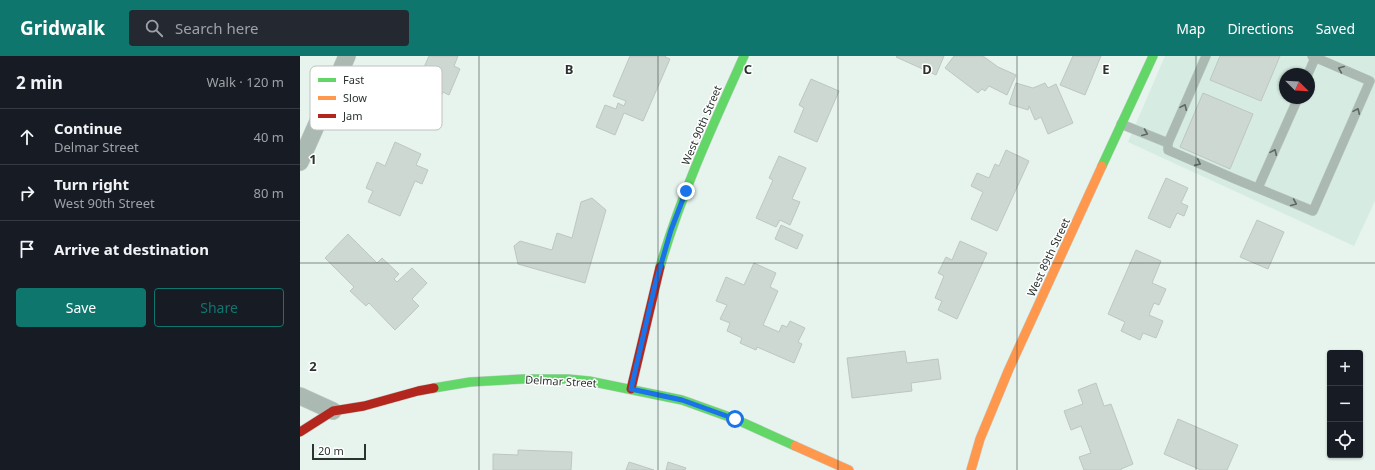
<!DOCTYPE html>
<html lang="en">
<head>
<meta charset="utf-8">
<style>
  body { margin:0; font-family:"Noto Sans",sans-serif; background:#242831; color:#f1f3f6 }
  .controls { position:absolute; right:12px; bottom:12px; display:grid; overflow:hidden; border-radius:4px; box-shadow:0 1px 3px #0004 }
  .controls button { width:36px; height:36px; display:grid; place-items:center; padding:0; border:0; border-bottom:1px solid #363941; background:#171b24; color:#f1f3f6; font:20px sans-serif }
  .compass { position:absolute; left:979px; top:12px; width:36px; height:36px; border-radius:50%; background:#171b24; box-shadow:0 1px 3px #0004; rotate:114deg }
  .scale { position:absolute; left:12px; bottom:10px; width:54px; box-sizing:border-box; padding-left:4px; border:2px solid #2a332f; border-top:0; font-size:11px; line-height:14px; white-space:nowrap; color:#2a332f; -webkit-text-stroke:3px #fff; paint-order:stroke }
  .stop { position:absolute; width:12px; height:12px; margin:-9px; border:3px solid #1a73e8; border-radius:50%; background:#fff }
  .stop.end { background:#1a73e8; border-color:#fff; box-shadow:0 1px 4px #0008 }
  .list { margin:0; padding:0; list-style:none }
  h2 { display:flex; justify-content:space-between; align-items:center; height:52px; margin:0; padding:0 16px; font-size:17px }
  h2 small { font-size:13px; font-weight:400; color:#9ea1a6 }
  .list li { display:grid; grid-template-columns:26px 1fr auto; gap:12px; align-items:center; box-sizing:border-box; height:56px; padding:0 16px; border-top:1px solid #363941 }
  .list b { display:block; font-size:15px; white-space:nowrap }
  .list p { margin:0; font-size:13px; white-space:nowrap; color:#9ea1a6 }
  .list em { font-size:13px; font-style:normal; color:#9ea1a6 }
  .actions { display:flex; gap:8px; padding:12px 16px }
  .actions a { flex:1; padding:9px 0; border:1px solid #0f766e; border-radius:4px; text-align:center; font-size:14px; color:#0f766e }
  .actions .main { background:#0f766e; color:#fff }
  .icon { flex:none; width:22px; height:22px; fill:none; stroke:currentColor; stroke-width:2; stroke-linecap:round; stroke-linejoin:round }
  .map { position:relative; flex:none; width:1075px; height:414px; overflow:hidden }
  header { display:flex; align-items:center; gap:24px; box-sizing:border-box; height:56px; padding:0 20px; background:#0f766e; color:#fff }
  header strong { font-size:19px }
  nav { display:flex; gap:22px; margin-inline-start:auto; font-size:14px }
  .search { width:280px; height:36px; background:#242831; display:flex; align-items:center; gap:10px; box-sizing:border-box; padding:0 14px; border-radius:4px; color:#9ea1a6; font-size:15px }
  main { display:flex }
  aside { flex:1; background:#171b24 }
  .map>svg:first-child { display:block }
  .built { fill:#d6ece2; fill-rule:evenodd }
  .building { fill:#ced8d3; stroke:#bdc6c2 }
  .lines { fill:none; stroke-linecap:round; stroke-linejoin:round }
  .lane-casing { stroke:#c6d0cb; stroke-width:10 }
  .street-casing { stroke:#c6d0cb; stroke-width:18 }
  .fast-casing { stroke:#c6d0cb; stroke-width:10 }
  .slow-casing { stroke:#c6d0cb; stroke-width:10 }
  .jam-casing { stroke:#c6d0cb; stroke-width:10 }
  .lane { stroke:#aab9b2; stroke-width:9 }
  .street { stroke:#aab9b2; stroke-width:17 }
  .fast { stroke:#63d668; stroke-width:9 }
  .slow { stroke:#ff974d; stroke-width:9 }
  .jam { stroke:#b3261e; stroke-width:9 }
  .oneway { stroke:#5d6963 }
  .route { stroke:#1a73e8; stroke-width:5 }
  .grid { fill:none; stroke:#2a332f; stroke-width:1; stroke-opacity:0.55 }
  .labels { text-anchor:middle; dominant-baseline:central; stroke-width:3; stroke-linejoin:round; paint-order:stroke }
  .street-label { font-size:11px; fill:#2a332f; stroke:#fff }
  .key { fill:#fff; stroke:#bfc2c1; stroke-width:1 }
  .key-label { font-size:11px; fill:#2a332f }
  .grid-label { font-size:13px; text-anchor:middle; font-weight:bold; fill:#2a332f; stroke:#fff; stroke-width:3; stroke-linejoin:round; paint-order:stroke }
</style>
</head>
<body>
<header>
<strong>Gridwalk</strong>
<div class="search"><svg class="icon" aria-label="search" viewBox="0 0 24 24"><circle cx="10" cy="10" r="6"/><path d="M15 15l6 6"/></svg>Search here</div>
<nav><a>Map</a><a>Directions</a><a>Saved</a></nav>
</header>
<main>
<aside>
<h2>2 min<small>Walk · 120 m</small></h2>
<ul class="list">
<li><svg class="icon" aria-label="ahead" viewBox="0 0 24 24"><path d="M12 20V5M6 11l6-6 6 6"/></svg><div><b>Continue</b><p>Delmar Street</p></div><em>40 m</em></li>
<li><svg class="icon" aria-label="right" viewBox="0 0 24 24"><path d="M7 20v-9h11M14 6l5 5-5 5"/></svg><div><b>Turn right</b><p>West 90th Street</p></div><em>80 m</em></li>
<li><svg class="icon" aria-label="arrive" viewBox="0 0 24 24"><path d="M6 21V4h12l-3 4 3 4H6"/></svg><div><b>Arrive at destination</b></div></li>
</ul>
<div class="actions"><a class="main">Save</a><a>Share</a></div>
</aside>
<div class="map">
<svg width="1075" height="414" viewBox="0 0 1075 414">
  <rect width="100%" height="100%" fill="#e7f3ed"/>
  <!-- built -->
  <path class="built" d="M865,0h210v145l-21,45 -226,-104zM985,18h24v24h-24z"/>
  <!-- building -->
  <path class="building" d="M129,0h29l-4,10 6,3 -11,26 -6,-3 -9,20 -25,-11z
    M330,0h36l-1,1 5,2 -27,62 -19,-8 -9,22 -19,-8 9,-22 11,4 2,-6 6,3 2,-5 -13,-5z
    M597,0h47l-8,19 -40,-18z
    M654,0h29l15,11 18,8 -9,20 -18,-9 -4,5 -3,-2 -4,4 -33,-25z
    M773,0h28l-16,39 -25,-10z
    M920,0h60l-19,45 -51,-21z
    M511,23l28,12 -22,51 -23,-10 10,-24 -5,-3z
    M716,27l17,5 12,-5 3,5 8,-4 17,39 -25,11 -7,-17 -6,3 -6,-14 -1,4 -19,-6z
    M903,37l50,21 -23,55 -50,-22z
    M95,86l26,12 -5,11 12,5 -6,14 -7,-3 -15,35 -32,-14 5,-11 -7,-3 11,-26 8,4z
    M706,94l23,11 -32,70 -26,-12 12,-27 -12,-6 6,-13 12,5 6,-14 4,2z
    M479,100l27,12 -14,31 8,3 -10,23 -10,-5 -4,7 -20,-9 17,-38 -4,-2z
    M866,122l22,10 -7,15 7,3 -4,10 -7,-3 -7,15 -22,-10z
    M292,142l14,12 -21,73 -67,-19 -4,-18 6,-5 32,9 5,-17 15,5 9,-36z
    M957,164l27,12 -16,37 -28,-12z
    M481,169l22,10 -6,14 -22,-10z
    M48,178l29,29 5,-5 17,16 -5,5 3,3 15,-14 15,15 -15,16 7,7 -24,24 -26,-27 -3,3 -16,-15 4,-4 -29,-29z
    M660,185l27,12 -30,66 -19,-9 4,-9 -7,-3 9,-22 -6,-3 8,-16 6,3z
    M836,194l25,11 -9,22 14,6 -7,16 -5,-2 -5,12 14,6 -7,17 -13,-5 -3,7 -19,-9 4,-9 -17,-8z
    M454,207l22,10 -6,14 8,4 -15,34 16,7 3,-7 5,2 3,-6 15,7 -7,14 4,2 -8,19 -37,-16 -1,3 -16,-7 2,-5 -15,-7 3,-8 -10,-4 7,-14 -11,-4 10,-24 18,8z
    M605,295l2,12 31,-4 3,20 -30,4 1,8 -60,7 -5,-40z
    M796,327l8,23 7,-2 22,60 -12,5v1h-37l-5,-13 12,-4 -10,-27 -10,4 -7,-19 19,-7 -5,-14z
    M878,363l60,26 -11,25h-26l-37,-16z
    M218,394l54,2 -1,18h-78v-16l25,1z
    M329,406l25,8h-28z
    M368,406l18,6 -1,2h-19z"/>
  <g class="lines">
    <defs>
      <path id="lane" d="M906,0l-38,87v7l67,29 78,32 57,-130 -58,-25
        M1008,18l7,-16
        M821,68l47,19
        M958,132l40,-90"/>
      <path id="street" d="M0,106l47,-106
        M0,340l33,15"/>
      <path id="fast" d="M802,110l51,-110
        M360,211c21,-73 53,-142 84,-211
        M134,332l36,-6 53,-3h45l21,2 93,19 53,19 60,27"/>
      <path id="slow" d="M495,390l54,24
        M671,414l9,-31 29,-70 93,-203"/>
      <path id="jam" d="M331,333l29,-122
        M0,376l33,-21 31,-5 54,-15 16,-3"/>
    </defs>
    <!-- lane casing -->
    <use href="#lane" class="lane-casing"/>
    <!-- street casing -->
    <use href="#street" class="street-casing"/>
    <!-- fast casing -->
    <use href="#fast" class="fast-casing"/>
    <!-- slow casing -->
    <use href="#slow" class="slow-casing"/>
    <!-- jam casing -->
    <use href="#jam" class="jam-casing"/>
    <!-- lane -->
    <use href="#lane" class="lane"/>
    <!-- street -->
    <use href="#street" class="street"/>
    <!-- fast -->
    <use href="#fast" class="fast"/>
    <!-- slow -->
    <use href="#slow" class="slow"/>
    <!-- jam -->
    <use href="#jam" class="jam"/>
  </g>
  <!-- one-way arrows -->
  <defs><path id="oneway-chevron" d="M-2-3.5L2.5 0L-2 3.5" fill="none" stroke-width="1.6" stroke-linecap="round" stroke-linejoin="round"/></defs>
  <g class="oneway">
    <use href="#oneway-chevron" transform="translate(1041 13) rotate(-157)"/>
    <use href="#oneway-chevron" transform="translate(884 51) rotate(-66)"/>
    <use href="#oneway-chevron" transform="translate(1057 55) rotate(-66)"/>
    <use href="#oneway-chevron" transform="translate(845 77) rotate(22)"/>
    <use href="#oneway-chevron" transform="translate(974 96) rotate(-66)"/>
    <use href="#oneway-chevron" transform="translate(898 107) rotate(24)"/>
    <use href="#oneway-chevron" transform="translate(994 147) rotate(23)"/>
  </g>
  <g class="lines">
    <!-- route -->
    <path class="route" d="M386,135l-15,39 -16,55 -24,104 51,11 53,19"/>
  </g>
  <!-- grid -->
  <path class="grid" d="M179,0v414M358,0v414M538,0v414M717,0v414M896,0v414M0,207h1075"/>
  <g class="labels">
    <!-- street labels -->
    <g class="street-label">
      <text transform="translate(401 69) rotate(-67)">West 90th Street</text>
      <text transform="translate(748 201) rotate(-65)">West 89th Street</text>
      <text transform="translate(261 325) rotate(3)">Delmar Street</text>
    </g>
  </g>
  <!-- legend -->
  <rect x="10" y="10" width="132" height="64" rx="6" class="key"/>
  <rect x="18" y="22" width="18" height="4" fill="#63d668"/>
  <rect x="18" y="40" width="18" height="4" fill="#ff974d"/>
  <rect x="18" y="58" width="18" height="4" fill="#b3261e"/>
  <g class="key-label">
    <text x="43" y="28">Fast</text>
    <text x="43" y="46">Slow</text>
    <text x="43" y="64">Jam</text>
  </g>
  <g class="grid-label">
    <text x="269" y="18">B</text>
    <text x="448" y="18">C</text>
    <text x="627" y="18">D</text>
    <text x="806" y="18">E</text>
    <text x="13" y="108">1</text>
    <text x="13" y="315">2</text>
  </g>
</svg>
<div class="controls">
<button>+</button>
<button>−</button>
<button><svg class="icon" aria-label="locate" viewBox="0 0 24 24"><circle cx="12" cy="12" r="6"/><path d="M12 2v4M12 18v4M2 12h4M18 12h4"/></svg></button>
</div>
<svg class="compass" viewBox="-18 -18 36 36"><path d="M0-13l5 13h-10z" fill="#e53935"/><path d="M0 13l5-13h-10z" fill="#9ea1a6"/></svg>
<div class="scale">20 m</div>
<div class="stop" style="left:435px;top:363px"></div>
<div class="stop end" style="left:386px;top:135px"></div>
</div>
</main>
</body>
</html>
